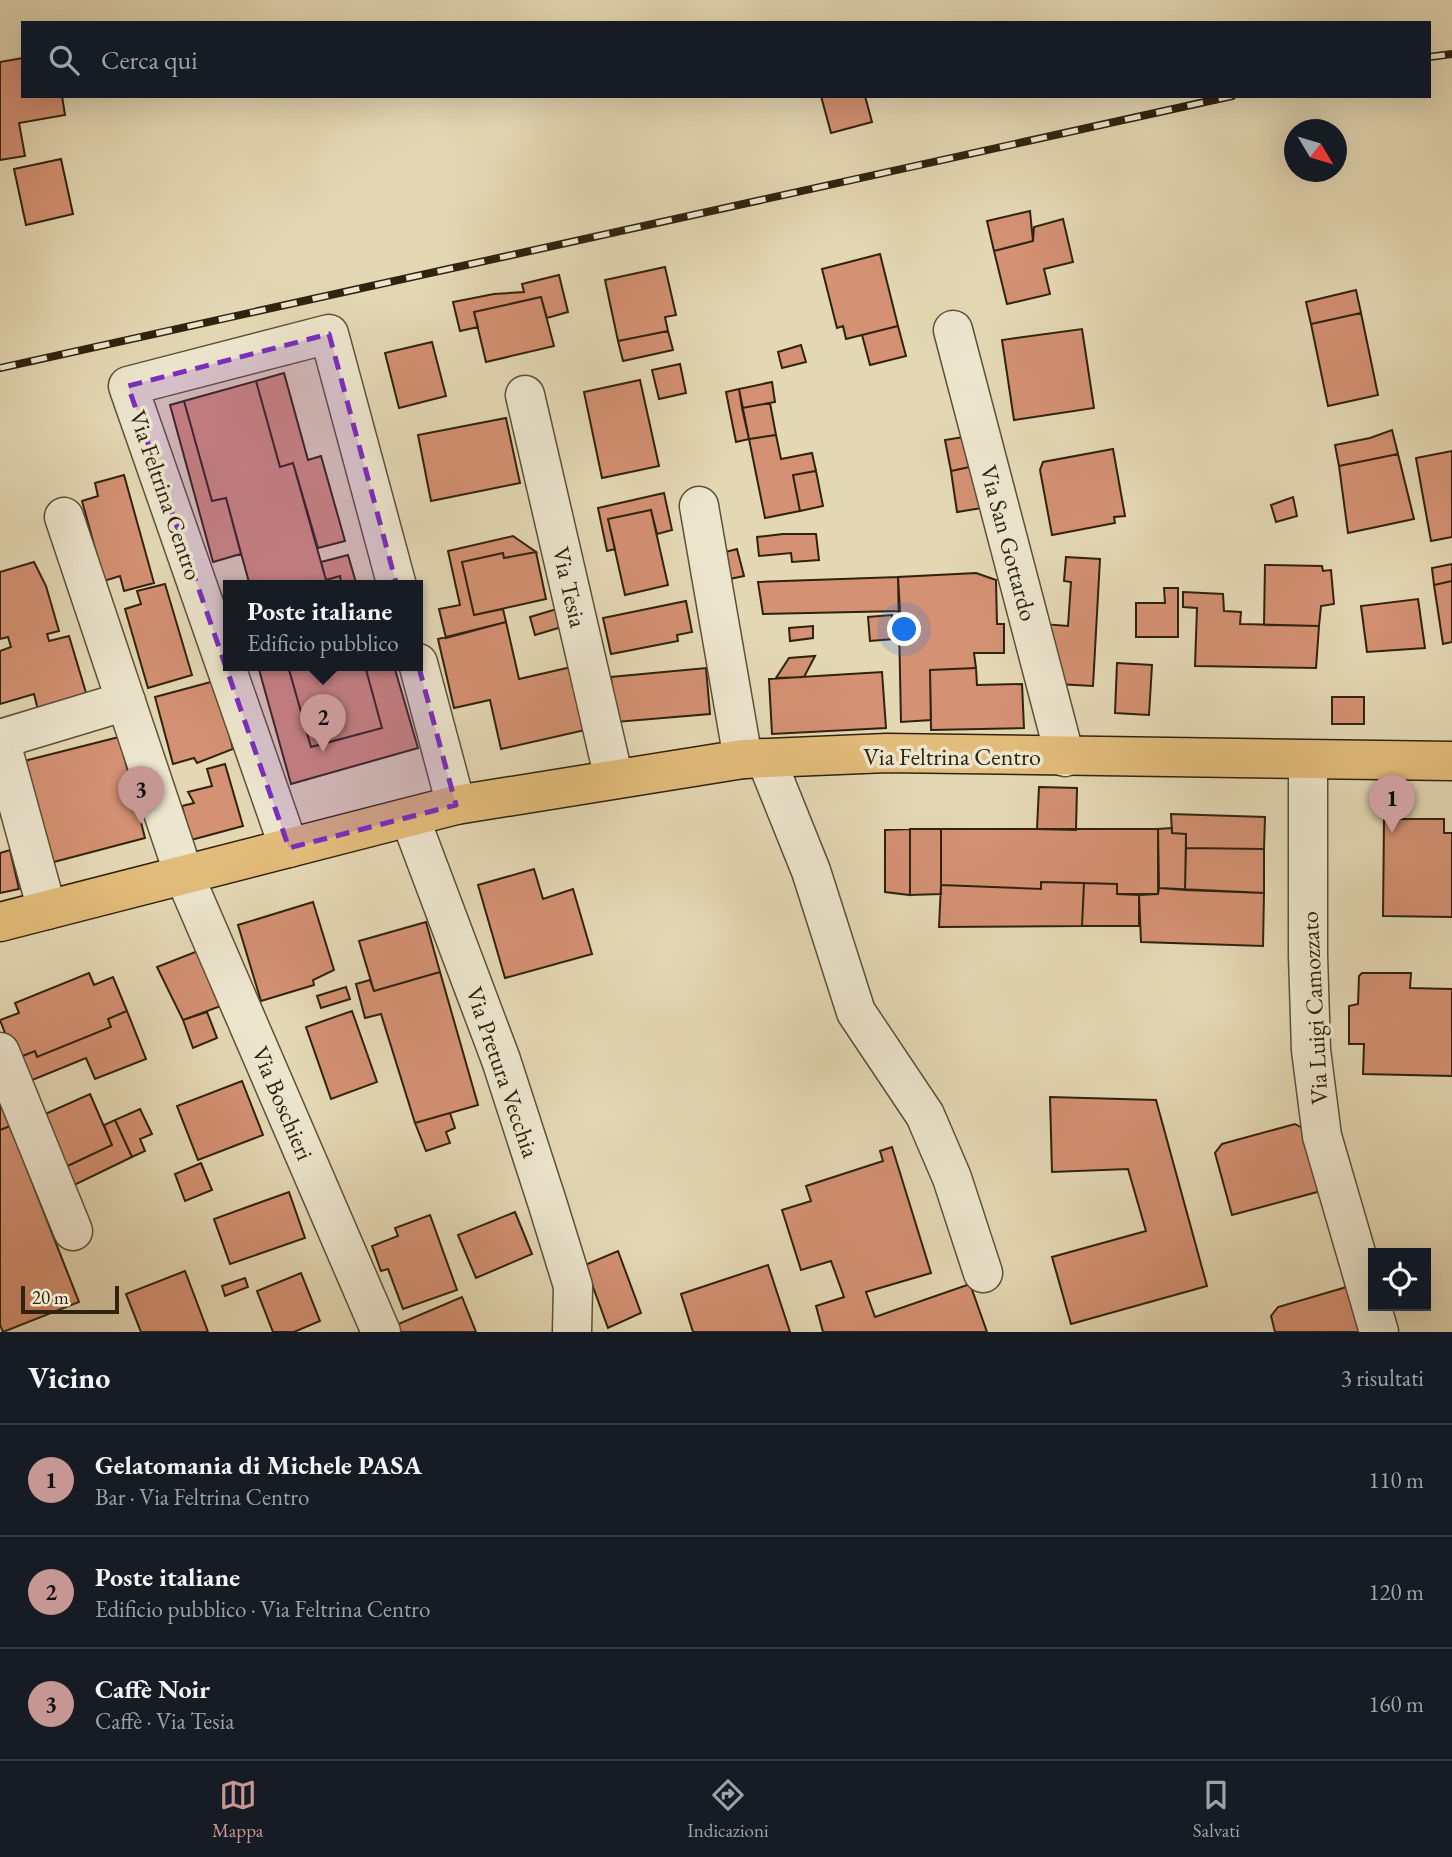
<!DOCTYPE html>
<html lang="it">
<head>
<meta charset="utf-8">
<style>
  body { margin:0; font-family:"EB Garamond",serif; background:#242831; color:#f1f3f6 }
  .controls { position:absolute; right:21px; bottom:21px; display:grid; overflow:hidden; border-radius:0px; box-shadow:0 7px 28px #0002 }
  .controls button { width:63px; height:63px; display:grid; place-items:center; padding:0; border:0; border-bottom:2px solid #363941; background:#171b24; color:#f1f3f6; font:35px sans-serif }
  .compass { position:absolute; left:1284px; top:119px; width:63px; height:63px; border-radius:50%; background:#171b24; box-shadow:0 7px 28px #0002; rotate:128deg }
  .scale { position:absolute; left:21px; bottom:18px; width:98px; box-sizing:border-box; padding-left:7px; border:4px solid #2f220e; border-top:0; font-size:19px; line-height:24px; white-space:nowrap; color:#2f220e; -webkit-text-stroke:5px #ede6ce; paint-order:stroke }
  .you { position:absolute; left:905px; top:630px; width:24px; height:24px; margin:-18px; border:5px solid #fff; border-radius:50%; background:#1a73e8; box-shadow:0 0 0 10px #1a73e833 }
  .badge { display:grid; place-items:center; width:46px; height:46px; border-radius:50%; background:#c59692; color:#111; font-size:23px; font-weight:700 }
  .pin { position:absolute; translate:-50% -58px; filter:drop-shadow(0 2px 4px #0008) }
  .pin::after { content:''; position:absolute; top:37px; width:24px; height:21px; background:inherit; clip-path:polygon(0 0,100% 0,50% 100%) }
  .popup { position:absolute; left:223px; top:580px; width:200px; height:91px; box-sizing:border-box; display:grid; place-content:center; border-radius:0px; background:#171b24; filter:drop-shadow(0 2px 5px #0005); font-size:23px; white-space:nowrap; color:#9ea1a6 }
  .popup b { font-size:26px; color:#f1f3f6 }
  .popup::after { content:''; position:absolute; left:50%; top:100%; margin-left:-14px; border:14px solid transparent; border-top-color:#171b24 }
  .list { margin:0; padding:0; list-style:none }
  h2 { display:flex; justify-content:space-between; align-items:center; height:91px; margin:0; padding:0 28px; font-size:30px }
  h2 small { font-size:23px; font-weight:400; color:#9ea1a6 }
  .list li { display:grid; grid-template-columns:46px 1fr auto; gap:21px; align-items:center; box-sizing:border-box; height:112px; padding:0 28px; border-top:2px solid #363941 }
  .list b { display:block; font-size:26px; white-space:nowrap }
  .list p { margin:0; font-size:23px; white-space:nowrap; color:#9ea1a6 }
  .list em { font-size:23px; font-style:normal; color:#9ea1a6 }
  .icon { flex:none; width:38px; height:38px; fill:none; stroke:currentColor; stroke-width:2; stroke-linecap:round; stroke-linejoin:round }
  .map { position:relative; flex:none; width:1452px; height:1332px; overflow:hidden }
  .search { position:absolute; background:#171b24; box-shadow:0 7px 28px #0002; left:21px; right:21px; top:21px; height:77px; display:flex; align-items:center; gap:18px; box-sizing:border-box; padding:0 24px; border-radius:0px; color:#9ea1a6; font-size:26px }
  .sheet { height:427px; background:#171b24 }
  nav { display:flex; justify-content:space-around; align-items:center; box-sizing:border-box; height:98px; border-top:2px solid #363941; background:#171b24; font-size:19px; color:#9ea1a6 }
  nav a { display:grid; justify-items:center; gap:4px }
  nav .on { color:#c59692 }
  .map>svg:first-child { display:block }
  .building { fill:#d49173; stroke:#2f220e; stroke-width:2 }
  .lines { fill:none; stroke-linecap:round; stroke-linejoin:round }
  .minor-casing { stroke:#5c5038; stroke-width:41 }
  .major-casing { stroke:#2f220e; stroke-width:41 }
  .minor { stroke:#ede6ce; stroke-width:38 }
  .major { stroke:#e2bc7a; stroke-width:38 }
  .rail-casing { stroke:#2f220e; stroke-width:8 }
  .rail { stroke:#ede6ce; stroke-width:5; stroke-dasharray:16; stroke-linecap:butt }
  .marked { fill:#7b2cbf; fill-opacity:0.2; stroke:#7b2cbf; stroke-width:5; stroke-dasharray:14 9; stroke-linejoin:round }
  .labels { text-anchor:middle; dominant-baseline:central; stroke-width:7; stroke-linejoin:round; paint-order:stroke }
  .street-label { font-size:24px; fill:#2f220e; stroke:#ede6ce }
</style>
</head>
<body>
<div class="map">
<svg width="1452" height="1332" viewBox="0 0 1452 1332">
  <rect width="100%" height="100%" fill="#e4d8b4"/>
  <filter id="stains"><feTurbulence type="fractalNoise" baseFrequency=".00286" numOctaves="4"/><feColorMatrix values="0 0 0 0 .2 0 0 0 0 .09 0 0 0 0 .02 0 0 0 .5 -.17"/></filter>
  <radialGradient id="worn" r=".72"><stop offset=".6" stop-color="#630" stop-opacity="0"/><stop offset="1" stop-color="#630" stop-opacity=".3"/></radialGradient>
  <!-- building -->
  <path class="building" d="M23,58v38h39l3,19 -46,8 6,33 -25,4v-98z
    M821,96h44l7,26 -41,11z
    M61,159l12,55 -47,11 -12,-56z
    M1030,211l3,30 -39,10 -7,-30z
    M1063,219l10,43 -29,7 6,25 -43,10 -13,-53 39,-10 1,-14z
    M880,254l18,72 -52,13 -3,-13 -6,2 -15,-59z
    M665,267l11,48 -11,2 3,14 -50,10 -13,-61z
    M559,275l9,37 -21,6 -6,-21 -67,15 4,15 -18,4 -7,-29 41,-8 30,-2 -2,-8z
    M1356,290l5,23 -50,11 -5,-22z
    M541,297l13,49 -68,16 -12,-50z
    M1361,313l17,82 -50,11 -17,-82z
    M898,326l8,30 -36,9 -8,-30z
    M1082,329l12,79 -80,12 -12,-80z
    M668,331l5,19 -50,11 -5,-20z
    M432,342l14,54 -47,12 -14,-55z
    M801,345l5,17 -24,6 -4,-16z
    M680,364l6,29 -27,6 -7,-29z
    M284,373l24,87 13,-4 24,85 -27,7 -25,-85 -13,4 -24,-86z
    M640,380l19,86 -57,12 -18,-86z
    M256,381l24,86 13,-4 33,117 14,-4 2,10h-92l-24,-88 -14,3 -28,-100z
    M772,382l3,20 -33,6 -3,-19z
    M739,389l10,50 -13,3 -10,-50z
    M184,401l28,100 14,-3 15,56 -28,8 -43,-157z
    M770,403l6,32 -27,4 -7,-31z
    M506,418l14,65 -89,18 -13,-66z
    M1392,430l6,24 -59,12 -4,-21 35,-7z
    M776,435l5,24 31,-6 4,18 -23,4 7,36 -35,7 -16,-79z
    M970,436l4,30 -23,5 -6,-31z
    M1113,449l12,67 -11,1 1,6 -63,12 -12,-65 3,-8z
    M1452,451v86l-21,4 -15,-83z
    M1398,454l16,65 -66,14 -9,-67z
    M974,466l8,42 -25,4 -6,-41z
    M816,471l7,35 -23,5 -7,-36z
    M124,475l30,108 -30,8 -4,-15 -16,5 -22,-80 16,-5 -3,-13z
    M664,493l8,37 -15,4 -6,-24 -43,9 7,30 -8,2 -9,-43z
    M1293,497l4,19 -21,6 -5,-17z
    M651,510l17,75 -43,10 -17,-76z
    M783,534h33l3,26 -27,2 -1,-9 -32,3 -2,-19z
    M513,536l23,16 -32,6 -1,-5 -41,9 12,53 29,-6 3,13 -60,16 -7,-29 21,-4 -12,-54z
    M737,549l7,27 -19,4 -7,-26z
    M536,552l10,47 -72,16 -12,-53 41,-9 1,5z
    M348,555l9,31h-15l-2,-10 -14,4 -5,-18z
    M1066,557l34,2 -7,127 -36,-2 1,-29 -17,-1 2,-30 25,2 3,-44 -7,-1z
    M34,562l12,24 13,45 -12,3 2,7 20,-5 18,60 -49,14 -4,-16 -34,10v-53l11,-4 -3,-10 -8,2v-67z
    M1452,564v17l-18,4 -2,-17z
    M1265,565l57,1 1,5 8,-1 3,34 -13,2 -2,20 -55,-1z
    M976,573l20,7 1,44h7v29h-30l2,15 -46,2 1,50 -30,2 -3,-145z
    M898,577l2,34 -137,3 -5,-32z
    M1452,581v61l-9,2 -9,-59z
    M165,584l27,91 -44,13 -23,-79 16,-5 -4,-13z
    M1164,588h14v49h-42v-34h29z
    M1183,592l40,2 1,17 17,1 -1,12 79,2 -3,42 -121,-2 2,-58 -14,-1z
    M1418,599l7,49 -58,4 -6,-46z
    M686,601l6,31 -15,3 1,6 -67,13 -8,-36z
    M560,608l5,18 -30,9 -5,-18z
    M892,615l2,24 -24,2 -2,-24z
    M506,622l13,57 61,-14 14,63 -93,21 -11,-49 -36,8 -16,-69z
    M813,626v12l-23,3 -1,-13z
    M815,656l-11,21 -28,1 13,-20z
    M1117,663l35,2 -3,50 -34,-2z
    M258,666h30l23,81 71,-19 -17,-62h29l24,82 -127,36z
    M288,666h77l17,62 -71,19z
    M706,668l4,46 -94,8 -5,-45z
    M976,668l1,17 45,-1 2,44 -93,2 -1,-60z
    M882,672l4,56 -114,6 -3,-55z
    M211,682l9,18 13,49 -36,14 -3,-5 -21,6 -18,-67z
    M1332,697h32v27h-32z
    M119,737l26,101 -95,25 -26,-102z
    M225,764l18,62 -52,14 -9,-34 12,-3 -6,-11 24,-6 -5,-17z
    M1039,787l38,1 -1,42 -39,-1z
    M1171,814l94,3 -1,32 -78,-1v-14l-14,-1z
    M1384,819h60v14h8v84l-69,-1z
    M1172,828v5l14,1 -1,56 -26,-2 -1,-59z
    M910,829v66l-25,-3v-62z
    M910,829h31v65l-31,1z
    M941,829h217v65h-41v-10l-76,-2v7l-100,-4z
    M1186,848l78,1v44l-79,-3z
    M10,850l9,39 -19,4v-40z
    M534,869l9,30 30,-10 19,65 -87,24 -27,-93z
    M1041,882l43,1 -2,43 -143,1 2,-42 100,4z
    M1084,883l33,1v10l22,1v31h-57z
    M1159,888l105,5 -1,53 -122,-4 -2,-47 19,-1z
    M313,902l21,68 -21,10 1,5 -53,16 -23,-76z
    M426,922l14,50 -66,19 -15,-50z
    M208,947l21,56 -46,17 -26,-53z
    M440,972l38,133 -63,18 -34,-109 -16,4 -9,-34 14,-4 4,11z
    M89,973l5,12 19,-8 14,34 -19,8 3,8 -74,30 -2,-6 -20,8 -15,-39 19,-7 -4,-10z
    M1362,973h49l-1,15 42,1v87l-89,-2 1,-30h-15v-38l9,-2 1,-28z
    M346,987l4,12 -29,9 -4,-12z
    M127,1011l19,48 -51,20 -9,-21 -61,25 -10,-24 20,-8 2,6 74,-30 -3,-8z
    M352,1011l25,71 -46,17 -25,-72z
    M207,1012l10,26 -24,10 -10,-28z
    M242,1081l21,54 -65,25 -21,-54z
    M90,1094l22,51 -55,26 -23,-52z
    M1050,1097l106,3 51,186 -136,38 -19,-67 94,-26 -18,-62 -76,3z
    M0,1100l10,26 -10,4z
    M140,1109l12,25 -12,5 5,12 -13,6 -17,-37z
    M450,1113l5,15 -9,4 4,11 -24,8 -11,-28z
    M115,1120l17,37 -66,32 -9,-18 55,-26 -8,-20z
    M1295,1124l9,5 17,62 -89,24 -17,-62 7,-9z
    M10,1126l69,176 -76,30 -3,-7v-195z
    M892,1147l39,126 -65,19 9,25 95,-33 17,48h-164l-7,-26 28,-9 -13,-36 -30,9 -19,-60 29,-9 -5,-15 77,-25 -3,-10z
    M201,1163l11,27 -27,11 -10,-27z
    M289,1192l16,46 -75,26 -16,-45z
    M515,1212l17,42 -56,24 -18,-43z
    M430,1215l27,75 -54,19 -15,-40 -7,2 -9,-25 26,-10 -3,-8z
    M618,1251l23,62 -33,15 -23,-63z
    M768,1265l22,67h-97l-12,-38z
    M185,1271l23,61h-67l-15,-38z
    M301,1273l19,48 -26,11h-21l-16,-41z
    M245,1278l3,9 -23,9 -3,-10z
    M1350,1286l22,46h-97l-4,-16 7,-9z
    M462,1297l14,35h-85l-2,-4z"/>
  <g class="lines">
    <defs>
      <path id="minor" d="M953,330l112,427
        M525,395l89,384
        M699,506l44,253
        M64,517l120,358 197,457
        M418,663l38,142
        M766,759l45,112 45,141 69,103 27,63 31,95
        M1308,760v195l3,95 11,86 57,196
        M410,818l91,242 46,142 26,84 -1,46
        M289,848l-161,-462 201,-52 68,252
        M47,910l-47,-171 126,-38
        M0,1052l73,179"/>
      <path id="major" d="M0,922l456,-117 287,-46 144,-6 565,8"/>
    </defs>
    <!-- minor casing -->
    <use href="#minor" class="minor-casing"/>
    <!-- major casing -->
    <use href="#major" class="major-casing"/>
    <!-- minor -->
    <use href="#minor" class="minor"/>
    <!-- major -->
    <use href="#major" class="major"/>
    <defs>
      <path id="rail" d="M1429,57l23,-3
        M0,368l1232,-272"/>
    </defs>
    <!-- rail casing -->
    <use href="#rail" class="rail-casing"/>
    <!-- rail -->
    <use href="#rail" class="rail"/>
  </g>
  <!-- marked area -->
  <path class="marked" d="M329,334l127,471 -167,43 -161,-462z"/>
  <g class="labels">
    <!-- street labels -->
    <g class="street-label">
      <text transform="translate(166 495) rotate(71)">Via Feltrina Centro</text>
      <text transform="translate(1009 543) rotate(75)">Via San Gottardo</text>
      <text transform="translate(570 587) rotate(77)">Via Tesia</text>
      <text x="952" y="756">Via Feltrina Centro</text>
      <text transform="translate(1314 1008) rotate(-93)">Via Luigi Camozzato</text>
      <text transform="translate(503 1072) rotate(71)">Via Pretura Vecchia</text>
      <text transform="translate(283 1103) rotate(67)">Via Boschieri</text>
    </g>
  </g>
  <rect width="100%" height="100%" filter="url(#stains)"/>
  <rect width="100%" height="100%" fill="url(#worn)"/>
</svg>
<div class="controls">
<button><svg class="icon" aria-label="locate" viewBox="0 0 24 24"><circle cx="12" cy="12" r="6"/><path d="M12 2v4M12 18v4M2 12h4M18 12h4"/></svg></button>
</div>
<svg class="compass" viewBox="-18 -18 36 36"><path d="M0-13l5 13h-10z" fill="#e53935"/><path d="M0 13l5-13h-10z" fill="#9ea1a6"/></svg>
<div class="scale">20 m</div>
<div class="you"></div>
<div class="pin badge" style="left:1392px;top:833px">1</div>
<div class="pin badge" style="left:323px;top:752px">2</div>
<div class="popup"><b>Poste italiane</b>Edificio pubblico</div>
<div class="pin badge" style="left:141px;top:824px">3</div>
<div class="search"><svg class="icon" aria-label="search" viewBox="0 0 24 24"><circle cx="10" cy="10" r="6"/><path d="M15 15l6 6"/></svg>Cerca qui</div>
</div>
<section class="sheet">
<h2>Vicino<small>3 risultati</small></h2>
<ul class="list">
<li><span class="badge">1</span><div><b>Gelatomania di Michele PASA</b><p>Bar · Via Feltrina Centro</p></div><em>110 m</em></li>
<li><span class="badge">2</span><div><b>Poste italiane</b><p>Edificio pubblico · Via Feltrina Centro</p></div><em>120 m</em></li>
<li><span class="badge">3</span><div><b>Caffè Noir</b><p>Caffè · Via Tesia</p></div><em>160 m</em></li>
</ul>
</section>
<nav>
<a class="on"><svg class="icon" aria-label="map" viewBox="0 0 24 24"><path d="M3 6l6-2 6 2 6-2v14l-6 2-6-2-6 2zM9 4v14M15 6v14"/></svg>Mappa</a>
<a><svg class="icon" aria-label="directions" viewBox="0 0 24 24"><path d="M12 3l9 9-9 9-9-9zM9 14v-3h6M13 9l2 2-2 2"/></svg>Indicazioni</a>
<a><svg class="icon" aria-label="saved" viewBox="0 0 24 24"><path d="M7 4h10v16l-5-4-5 4z"/></svg>Salvati</a>
</nav>
</body>
</html>
